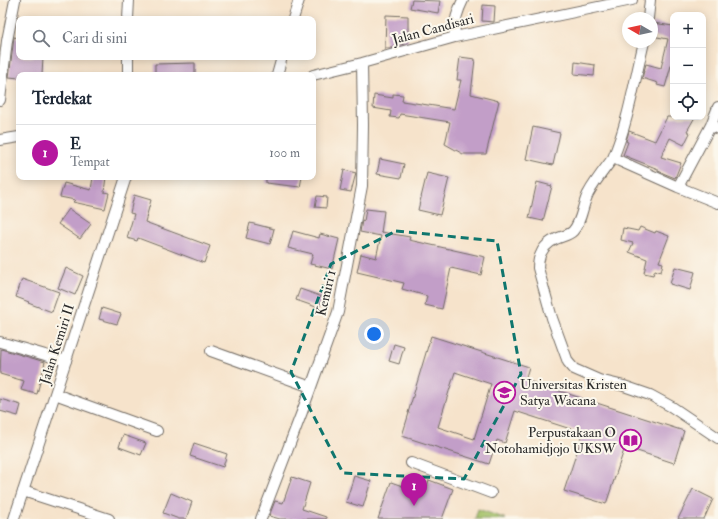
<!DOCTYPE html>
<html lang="id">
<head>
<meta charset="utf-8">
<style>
  body { margin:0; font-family:"IM FELL Double Pica",serif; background:#f6f6f7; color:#1f2937 }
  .controls { position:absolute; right:12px; top:12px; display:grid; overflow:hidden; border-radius:8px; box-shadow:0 2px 10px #0003 }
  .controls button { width:36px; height:36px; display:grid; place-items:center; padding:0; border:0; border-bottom:1px solid #e0e1e3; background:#fff; color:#1f2937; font:20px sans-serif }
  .compass { position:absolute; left:622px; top:12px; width:36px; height:36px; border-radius:50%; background:#fff; box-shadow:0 2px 10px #0003; rotate:279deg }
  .you { position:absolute; left:374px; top:334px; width:14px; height:14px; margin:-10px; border:3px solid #fff; border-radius:50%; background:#1a73e8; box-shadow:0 0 0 6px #1a73e833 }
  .badge { display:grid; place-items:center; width:26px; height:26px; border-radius:50%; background:#b5179e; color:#fff; font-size:13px; font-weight:700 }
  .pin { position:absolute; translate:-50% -33px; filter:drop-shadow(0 1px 2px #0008) }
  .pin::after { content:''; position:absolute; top:21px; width:14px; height:12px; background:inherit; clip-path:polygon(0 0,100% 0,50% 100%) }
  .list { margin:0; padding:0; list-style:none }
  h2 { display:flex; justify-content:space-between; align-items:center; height:52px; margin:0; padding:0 16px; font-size:17px }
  h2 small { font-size:13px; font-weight:400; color:#747a83 }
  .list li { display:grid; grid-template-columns:26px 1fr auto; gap:12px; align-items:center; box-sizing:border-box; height:56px; padding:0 16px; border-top:1px solid #e0e1e3 }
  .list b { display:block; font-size:15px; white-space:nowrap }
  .list p { margin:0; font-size:13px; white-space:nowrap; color:#747a83 }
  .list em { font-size:13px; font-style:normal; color:#747a83 }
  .icon { flex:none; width:22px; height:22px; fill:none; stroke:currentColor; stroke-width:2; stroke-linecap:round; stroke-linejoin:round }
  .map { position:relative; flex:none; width:718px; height:519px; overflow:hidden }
  .search { position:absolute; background:#fff; box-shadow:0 2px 10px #0003; left:16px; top:16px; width:300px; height:44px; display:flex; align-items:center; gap:10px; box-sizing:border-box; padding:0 14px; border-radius:8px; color:#747a83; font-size:15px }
  .panel { position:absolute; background:#fff; box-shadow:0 2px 10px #0003; left:16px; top:72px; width:300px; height:108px; border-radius:8px }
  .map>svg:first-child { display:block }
  .green { fill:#a6c36a; stroke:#68774a }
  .building { fill:#c29ec8; fill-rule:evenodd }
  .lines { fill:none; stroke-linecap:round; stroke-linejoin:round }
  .street-casing { stroke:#726b63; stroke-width:12 }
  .street { stroke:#fff; stroke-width:10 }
  .marked { fill:none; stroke:#0f766e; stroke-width:3; stroke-dasharray:8 5; stroke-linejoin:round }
  .labels { text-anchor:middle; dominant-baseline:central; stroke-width:4; stroke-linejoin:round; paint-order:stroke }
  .street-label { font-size:14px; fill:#2b2b2b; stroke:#fbf7ec }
  .poi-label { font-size:14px; fill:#2b2b2b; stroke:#fbf7ec; text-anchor:start }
</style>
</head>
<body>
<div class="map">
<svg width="718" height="519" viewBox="0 0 718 519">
  <rect width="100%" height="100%" fill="#fbf7ec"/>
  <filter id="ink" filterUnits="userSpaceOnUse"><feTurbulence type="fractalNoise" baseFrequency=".025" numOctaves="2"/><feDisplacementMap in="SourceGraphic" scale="8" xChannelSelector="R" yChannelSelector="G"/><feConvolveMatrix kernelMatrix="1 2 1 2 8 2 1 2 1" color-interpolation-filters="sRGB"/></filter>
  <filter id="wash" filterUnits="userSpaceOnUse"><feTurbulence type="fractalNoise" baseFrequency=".012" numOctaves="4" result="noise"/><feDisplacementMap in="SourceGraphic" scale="16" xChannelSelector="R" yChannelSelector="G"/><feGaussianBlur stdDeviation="0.9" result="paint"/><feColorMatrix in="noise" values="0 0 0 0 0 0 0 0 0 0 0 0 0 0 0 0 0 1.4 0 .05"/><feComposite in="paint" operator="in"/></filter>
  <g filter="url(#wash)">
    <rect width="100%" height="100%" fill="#f6e3cb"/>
    <!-- green -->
    <path class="green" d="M478,509l28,10h-31z"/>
    <g id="blocks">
      <!-- building -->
      <path class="building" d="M412,0l28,1 -2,12 -28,-5z
        M483,5l12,1 -1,16 -12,-1z
        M386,15l22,1v27l-13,3 -3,2h-7z
        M653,23l20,3v33l-8,28 -8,-2 1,-2 -16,-5 4,-14 15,4 7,-29 -16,-3z
        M14,37l5,1v19h24l-1,18h-23v3l-10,-1z
        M460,57l15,2 -4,35 28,7 -13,53h-23l-18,-10 5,-22 -50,-8 -1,4 -9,-1 1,-6 -18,-3 1,-13 19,3v-4l10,1 -1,6 52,8 7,-29h-4z
        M575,62l20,3 -1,11 -20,-2z
        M195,63v12h-40v-11z
        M667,117h28l-8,14 3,2 -6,12 -14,-7 -9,19 20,6 -6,15 -17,-7v-2l-35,-14 5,-13 -2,-1 3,-10 26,10z
        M533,127l27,6 -7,32 -27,-6z
        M380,159l24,5 -3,14 -24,-4z
        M344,170l12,3 -5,19 -11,-2z
        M427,173l22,5 -9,37 -22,-5z
        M93,177h13l-2,15 5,1 -4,16 -32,-7 2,-2 -15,-3 4,-14 27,7z
        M266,177h36l-2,10 -34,-4z
        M537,182l15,4 -9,35 -14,-3z
        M134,195l17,5 -6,22 65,24 -6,17 -66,-25 -1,3 -10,-3 7,-24 -4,-1z
        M317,196l10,1 -1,11 -11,-1z
        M69,209l22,15 -11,15 -22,-15z
        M366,209l18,2 -3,22v-1l29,5 -1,3 76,17 -4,18 -30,-7 -9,41 -17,-4 2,-9 -25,-7 2,-6 -47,-11 4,-18 15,4 5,-22 -21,-4 2,-12 2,1z
        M250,223l24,6 -4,15 -24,-6z
        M640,227l15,6 1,-2 13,5 -10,26 4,1 -2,9 -6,-2 -2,5 -9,-2 3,-14 -18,-7 4,-9 -12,-3 2,-12 15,3z
        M293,231l26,7 1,-4 19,5 -7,30 -22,-5 3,-10 -25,-6z
        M675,267l20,5 -5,18 -20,-6z
        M66,268l17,8 -8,19 -17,-7z
        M22,279l37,13 -7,20 -24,-9 1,-1 -13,-5z
        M300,289l23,8 -4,11 -23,-8z
        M102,308l19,6 -4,10 -18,-5z
        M431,336l98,31 -4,13 159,51 -10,32 -49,-16 -19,57 -42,-13 19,-58 -68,-22 -10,32 -8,-3 -8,24 -87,-28 7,-23h-1zM455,372l36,12 -17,55 -36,-12z
        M394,344l10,3 -5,17 -10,-3z
        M1,349l44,13 -8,32 -16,-4 3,-9 -24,-7z
        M0,399l21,6 -3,11 -18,-5z
        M123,435l23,8 -5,12 -22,-8z
        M194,443l33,11 -4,13 -33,-11z
        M354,476l17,5 -8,26 -17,-5z
        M292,477l18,6 -8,26 24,8v2h-46l-11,-3 6,-15 8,2z
        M429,480l24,9 -11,30h-64l13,-37 34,12z
        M693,489l20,10 -9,20h-26z
        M171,493l21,9 -6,17h-7l-16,-6z"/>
    </g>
  </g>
  <g filter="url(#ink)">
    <use href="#blocks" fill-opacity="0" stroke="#726b63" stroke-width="1"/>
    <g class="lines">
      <defs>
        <path id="street" d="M648,18l2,-18
          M128,19l1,-19
          M293,19l6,-19
          M455,37c-2,-13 2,-25 8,-37
          M644,42c-9,37 -16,81 -31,116l65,29 40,16
          M128,57v18
          M277,75l5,-18
          M313,75l49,-12 93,-26 177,-37
          M0,100l7,-59 8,-41
          M718,107l-7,18 7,4
          M0,140l19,-3
          M613,158c-9,12 -18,23 -25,36 -6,12 -6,27 -15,37 -5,5 -11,5 -17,8 -12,5 -18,16 -18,29l14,50 16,44 6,7 25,11 25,6 26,9 22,12 46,31
          M678,187l33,-62
          M0,342l66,19
          M211,351l100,36
          M55,394l102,37
          M411,463l80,30
          M23,491l86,28
          M14,519l112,-342
          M261,519l41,-107 36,-100 24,-126 1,-61 -1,-62"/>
      </defs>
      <!-- street casing -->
      <use href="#street" class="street-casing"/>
      <!-- street -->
      <use href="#street" class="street"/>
    </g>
  </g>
  <!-- marked area -->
  <path class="marked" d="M396,231l101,10 24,133 -57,105 -121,-6 -52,-101 40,-108z"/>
  <!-- icons -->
  <defs>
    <symbol id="university-ring" viewBox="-11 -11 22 22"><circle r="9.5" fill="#fbf7ec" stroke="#b5179e" stroke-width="1.5"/><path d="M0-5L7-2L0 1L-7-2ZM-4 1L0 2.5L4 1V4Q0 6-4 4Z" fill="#b5179e"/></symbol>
    <symbol id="library-ring" viewBox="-11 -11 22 22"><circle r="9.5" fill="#fbf7ec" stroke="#b5179e" stroke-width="1.5"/><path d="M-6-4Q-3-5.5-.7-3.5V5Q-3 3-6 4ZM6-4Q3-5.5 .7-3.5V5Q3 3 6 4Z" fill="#b5179e"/></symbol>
  </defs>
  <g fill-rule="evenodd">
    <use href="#university-ring" x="492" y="380" width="25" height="25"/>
    <use href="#library-ring" x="618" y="428" width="25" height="25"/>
  </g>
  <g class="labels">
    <!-- street labels -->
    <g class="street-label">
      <text transform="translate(433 29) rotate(-15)">Jalan Candisari</text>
      <text transform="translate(326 293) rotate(-77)">Kemiri 1</text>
      <text transform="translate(57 344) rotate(-72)">Jalan Kemiri II</text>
    </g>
    <!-- poi labels -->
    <g class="poi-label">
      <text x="520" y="384">Universitas Kristen<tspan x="520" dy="16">Satya Wacana</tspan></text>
      <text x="616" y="432" text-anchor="end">Perpustakaan O<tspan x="616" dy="16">Notohamidjojo UKSW</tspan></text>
    </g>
  </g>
</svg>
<div class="controls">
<button>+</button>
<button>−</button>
<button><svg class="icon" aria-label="locate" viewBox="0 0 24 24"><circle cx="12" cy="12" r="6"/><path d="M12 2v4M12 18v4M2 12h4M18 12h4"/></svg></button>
</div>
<svg class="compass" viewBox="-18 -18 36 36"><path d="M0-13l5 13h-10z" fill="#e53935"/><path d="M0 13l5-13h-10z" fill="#747a83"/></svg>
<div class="you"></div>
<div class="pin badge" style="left:414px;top:506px">1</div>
<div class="search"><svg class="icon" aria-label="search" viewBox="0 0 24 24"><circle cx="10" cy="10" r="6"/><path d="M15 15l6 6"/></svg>Cari di sini</div>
<section class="panel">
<h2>Terdekat<small></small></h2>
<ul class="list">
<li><span class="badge">1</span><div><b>E</b><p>Tempat</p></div><em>100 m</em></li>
</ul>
</section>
</div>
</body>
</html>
